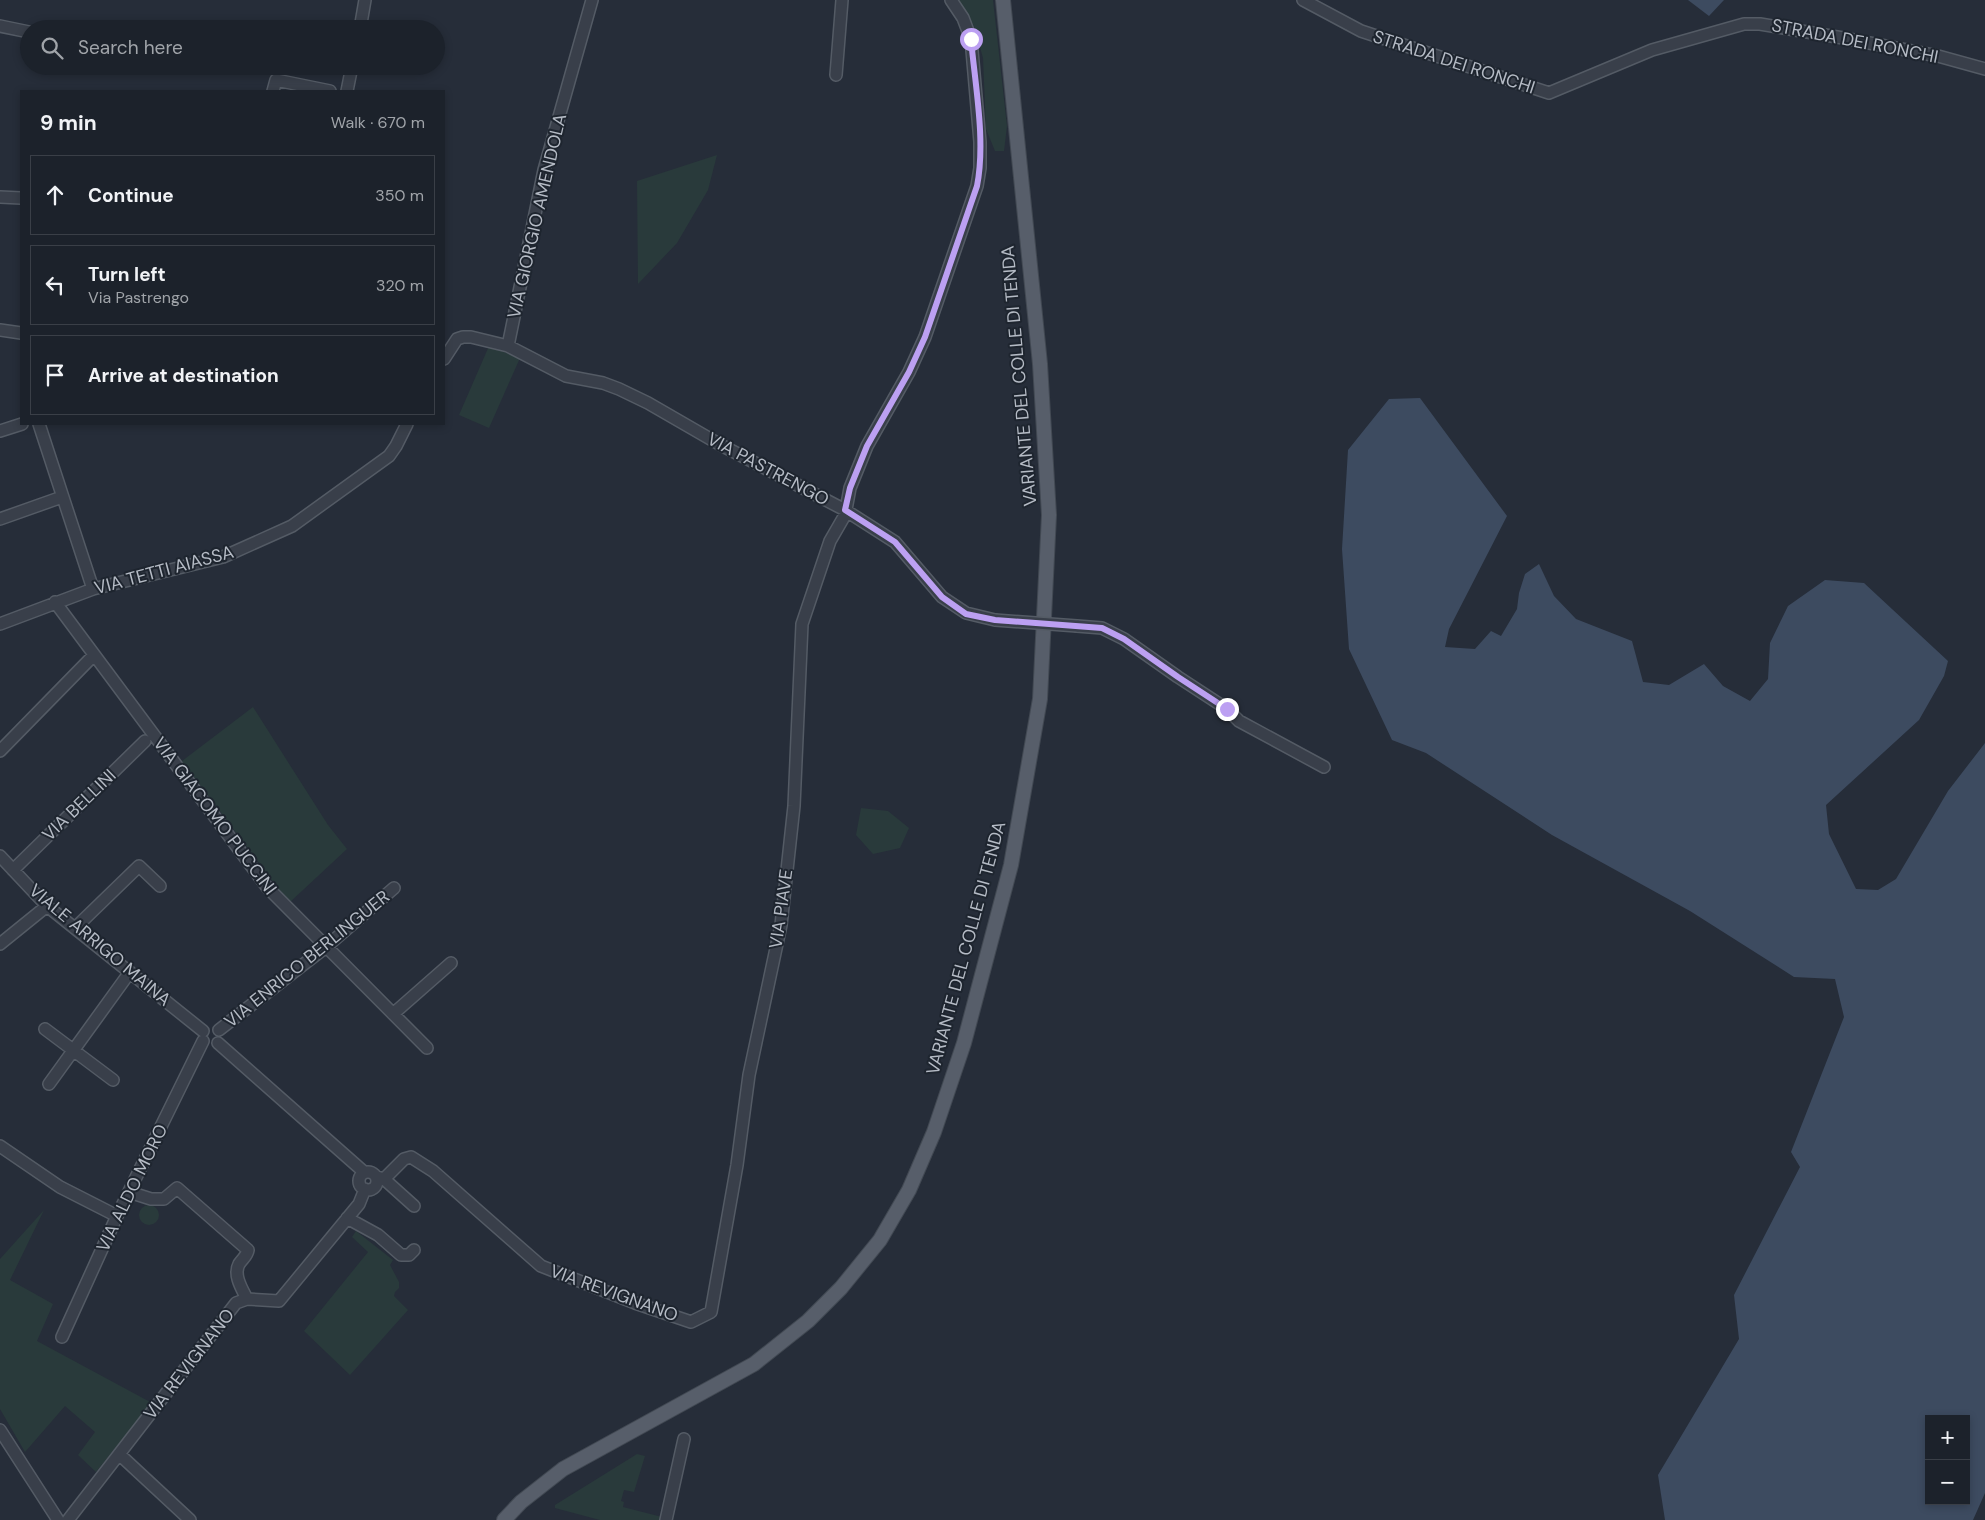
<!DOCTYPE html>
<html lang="en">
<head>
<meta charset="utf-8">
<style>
  body { margin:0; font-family:"DM Sans",sans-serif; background:#292f37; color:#f1f3f6 }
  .controls { position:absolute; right:15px; bottom:15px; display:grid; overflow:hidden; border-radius:0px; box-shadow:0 2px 8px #0003 }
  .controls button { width:45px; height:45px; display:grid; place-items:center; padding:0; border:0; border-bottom:1px solid #3a3f47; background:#1c222b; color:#f1f3f6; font:25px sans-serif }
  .stop { position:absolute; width:15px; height:15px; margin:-11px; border:4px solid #bca0f2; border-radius:50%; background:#fff }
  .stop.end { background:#bca0f2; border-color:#fff; box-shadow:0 1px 5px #0008 }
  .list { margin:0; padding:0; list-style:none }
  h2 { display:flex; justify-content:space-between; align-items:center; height:65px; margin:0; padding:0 20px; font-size:21px }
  h2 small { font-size:16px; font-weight:400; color:#a0a4a9 }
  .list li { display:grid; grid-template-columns:32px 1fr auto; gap:15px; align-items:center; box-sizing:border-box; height:80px; margin:0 10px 10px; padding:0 10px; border:1px solid #3a3f47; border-radius:0px }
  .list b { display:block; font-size:19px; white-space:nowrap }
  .list p { margin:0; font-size:16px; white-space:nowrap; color:#a0a4a9 }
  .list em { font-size:16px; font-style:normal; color:#a0a4a9 }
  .icon { flex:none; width:28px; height:28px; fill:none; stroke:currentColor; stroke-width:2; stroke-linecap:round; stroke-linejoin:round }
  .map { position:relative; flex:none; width:1985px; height:1520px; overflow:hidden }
  .search { position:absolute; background:#1c222b; box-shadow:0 2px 8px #0003; left:20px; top:20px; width:425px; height:55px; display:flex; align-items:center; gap:12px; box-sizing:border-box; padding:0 18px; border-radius:28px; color:#a0a4a9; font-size:19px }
  .panel { position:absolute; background:#1c222b; box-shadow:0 2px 8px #0003; left:20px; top:90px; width:425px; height:335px; border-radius:0px }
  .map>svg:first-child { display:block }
  .green { fill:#293a3b }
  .water { fill:#3d4b60; fill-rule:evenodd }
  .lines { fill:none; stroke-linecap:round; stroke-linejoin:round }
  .minor-casing { stroke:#545b65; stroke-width:14 }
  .major-casing { stroke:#424953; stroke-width:16 }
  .minor { stroke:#393f4a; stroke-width:11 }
  .major { stroke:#575e6a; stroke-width:14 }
  .minor-bridge-casing { stroke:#545b65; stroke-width:14; stroke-linecap:butt }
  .minor-bridge { stroke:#393f4a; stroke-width:11 }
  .route { stroke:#bca0f2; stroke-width:6 }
  .labels { text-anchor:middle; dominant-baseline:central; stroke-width:4; stroke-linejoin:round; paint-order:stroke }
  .street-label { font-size:18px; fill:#b5bbc5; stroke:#1e252f }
</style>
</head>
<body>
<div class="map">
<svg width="1985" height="1520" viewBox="0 0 1985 1520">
  <rect width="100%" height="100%" fill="#262d39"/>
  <!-- green -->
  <path class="green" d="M958,0h35l14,126 -3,25h-9l-9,-22 -3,-71 -9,-32z
    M717,155l-9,35 -31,53 -39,41 -1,-103z
    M489,346l31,12 -31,70 -30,-13z
    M253,707l75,118 19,24 -58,54 -107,-142z
    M861,808l27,3 21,17 -9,20 -27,6 -17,-19z
    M139 1215a10 10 0 1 1 20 0a10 10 0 1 1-20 0Z
    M44,1210l-34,70 43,24 -16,37 115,62 -56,69 -18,-17 17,-23 -30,-26 -40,46 -25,-43v-150z
    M356,1231l37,29 -3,5 9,17v6l-4,4 -1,4 14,14 -58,65 -46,-44 64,-79 -16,-15z
    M637,1454l8,2 -11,36 -10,-2 -3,11 3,1 -1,5 39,10 -1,3h-61l-45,-12v-3z"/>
  <!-- water -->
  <path class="water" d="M1688,0h36l-15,16z
    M1420,398l87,118 -58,113 -4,18 30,2 16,-18 10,5 16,-27 2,-16 6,-19 14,-10 15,32 22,23 56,22 11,41 26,3 35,-21 19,22 27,15 18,-22 2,-36 18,-37 37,-26 39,3 84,78 -4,15 -25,44 -93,85 3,29 27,55 22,1 18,-11 52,-88 37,-48v750l-12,27h-308l-7,-45 81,-136 -5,-44 66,-128 -9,-15 53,-135 -9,-38 -41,-2 -104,-66 -138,-76 -126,-82 -34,-13 -43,-91 -7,-100 6,-99 41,-51zM1929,1419h37v82h-37z"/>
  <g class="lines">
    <defs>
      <path id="minor" d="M1303,0l58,31 188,62 103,-43 92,-26h16l83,14 95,18 47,13
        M0,26l29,6
        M360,29l5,-29
        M836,75l6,-75
        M273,91l3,-11 54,11
        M347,91l5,-25
        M0,197l21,1
        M0,330l21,3
        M508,346l36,-176 48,-170
        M444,359l13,-20 6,-2h8l37,9 58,30 37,7 16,6 29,14 71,41 126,66 50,32 47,55 24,16 29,7
        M39,424l54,165
        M0,431l22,-7
        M0,519l62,-22
        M55,602l212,285 160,161
        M0,624l93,-35 130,-32 69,-31 97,-70 7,-10 11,-22
        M1077,626l25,2 22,11 54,38 49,32 12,12 85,46
        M0,751l94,-96
        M0,856l47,50 156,125
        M13,870l132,-129
        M75,928l64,-62 21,20
        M0,944l47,-38
        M393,1014l58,-51
        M45,1029l68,51
        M219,1030l107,-83 68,-59
        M218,1043l146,129
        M49,1084l81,-112
        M0,1146l60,41 57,29
        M359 1181a9 9 0 1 1 18 0a9 9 0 1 1-18 0Z
        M377,1177l7,2 20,-20 7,-2 22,14 108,95 94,37 56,19 20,-10 26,-147 12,-90 32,-150 13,-119 8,-182 28,-83 15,-26 5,-27 17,-42 42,-74 16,-35 52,-151 3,-18v-26l-9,-103 -8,-21 -12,-18
        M384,1179l30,27
        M129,1192l22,7h13l13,-11 71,62c-1,6 -5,8 -9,14 -6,11 3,25 8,35
        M347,1218l31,17 23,20h8l5,-5
        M62,1337l55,-121 86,-175
        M0,1430l58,90
        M119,1454l71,66
        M68,1520l168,-217 11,-4 32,2 80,-97 6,-15
        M666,1520l18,-81"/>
      <path id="major" d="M504,1520l17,-18 42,-33 191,-105 54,-43 33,-33 39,-48 29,-50 25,-58 30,-89 47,-178 29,-166 9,-184 -9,-151 -37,-364"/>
    </defs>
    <!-- minor casing -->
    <use href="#minor" class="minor-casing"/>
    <!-- major casing -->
    <use href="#major" class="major-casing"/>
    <!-- minor -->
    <use href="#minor" class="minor"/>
    <!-- major -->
    <use href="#major" class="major"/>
    <defs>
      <path id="minor-bridge" d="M995,620l82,6"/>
    </defs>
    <!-- minor-bridge casing -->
    <use href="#minor-bridge" class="minor-bridge-casing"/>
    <!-- minor-bridge -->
    <use href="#minor-bridge" class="minor-bridge"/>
  </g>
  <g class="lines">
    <!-- route -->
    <path class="route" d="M971,39c4,46 15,102 6,147l-52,151 -16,35 -42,74 -17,42 -5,22 50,32 47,55 24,17 29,6 107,8 22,11 54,38 49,32"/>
  </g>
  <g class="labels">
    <!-- street labels -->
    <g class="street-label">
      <text transform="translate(1855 41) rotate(11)">STRADA DEI RONCHI</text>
      <text transform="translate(1454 62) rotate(18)">STRADA DEI RONCHI</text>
      <text transform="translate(537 216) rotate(-77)">VIA GIORGIO AMENDOLA</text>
      <text transform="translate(1019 376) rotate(-95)">VARIANTE DEL COLLE DI TENDA</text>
      <text transform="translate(768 469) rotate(28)">VIA PASTRENGO</text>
      <text transform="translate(164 570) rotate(-15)">VIA TETTI AIASSA</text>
      <text transform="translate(79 805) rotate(-44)">VIA BELLINI</text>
      <text transform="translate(215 816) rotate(53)">VIA GIACOMO PUCCINI</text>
      <text transform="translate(781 909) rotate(-82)">VIA PIAVE</text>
      <text transform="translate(100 945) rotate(40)">VIALE ARRIGO MAINA</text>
      <text transform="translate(966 948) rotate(-75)">VARIANTE DEL COLLE DI TENDA</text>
      <text transform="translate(307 959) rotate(-39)">VIA ENRICO BERLINGUER</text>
      <text transform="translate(132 1188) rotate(-64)">VIA ALDO MORO</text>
      <text transform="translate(614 1293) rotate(20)">VIA REVIGNANO</text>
      <text transform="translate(189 1364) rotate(-52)">VIA REVIGNANO</text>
    </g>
  </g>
</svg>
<div class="controls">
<button>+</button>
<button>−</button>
</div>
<div class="stop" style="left:971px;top:39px"></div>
<div class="stop end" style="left:1227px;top:709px"></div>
<div class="search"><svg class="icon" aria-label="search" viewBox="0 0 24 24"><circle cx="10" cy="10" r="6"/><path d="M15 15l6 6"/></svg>Search here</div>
<section class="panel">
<h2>9 min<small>Walk · 670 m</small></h2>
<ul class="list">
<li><svg class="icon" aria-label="ahead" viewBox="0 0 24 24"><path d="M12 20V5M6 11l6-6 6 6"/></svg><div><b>Continue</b></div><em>350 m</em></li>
<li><svg class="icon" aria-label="left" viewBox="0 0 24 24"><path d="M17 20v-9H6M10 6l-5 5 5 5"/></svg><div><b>Turn left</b><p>Via Pastrengo</p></div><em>320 m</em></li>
<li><svg class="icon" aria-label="arrive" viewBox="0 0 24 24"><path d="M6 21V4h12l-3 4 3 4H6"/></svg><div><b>Arrive at destination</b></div></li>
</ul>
</section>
</div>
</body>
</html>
